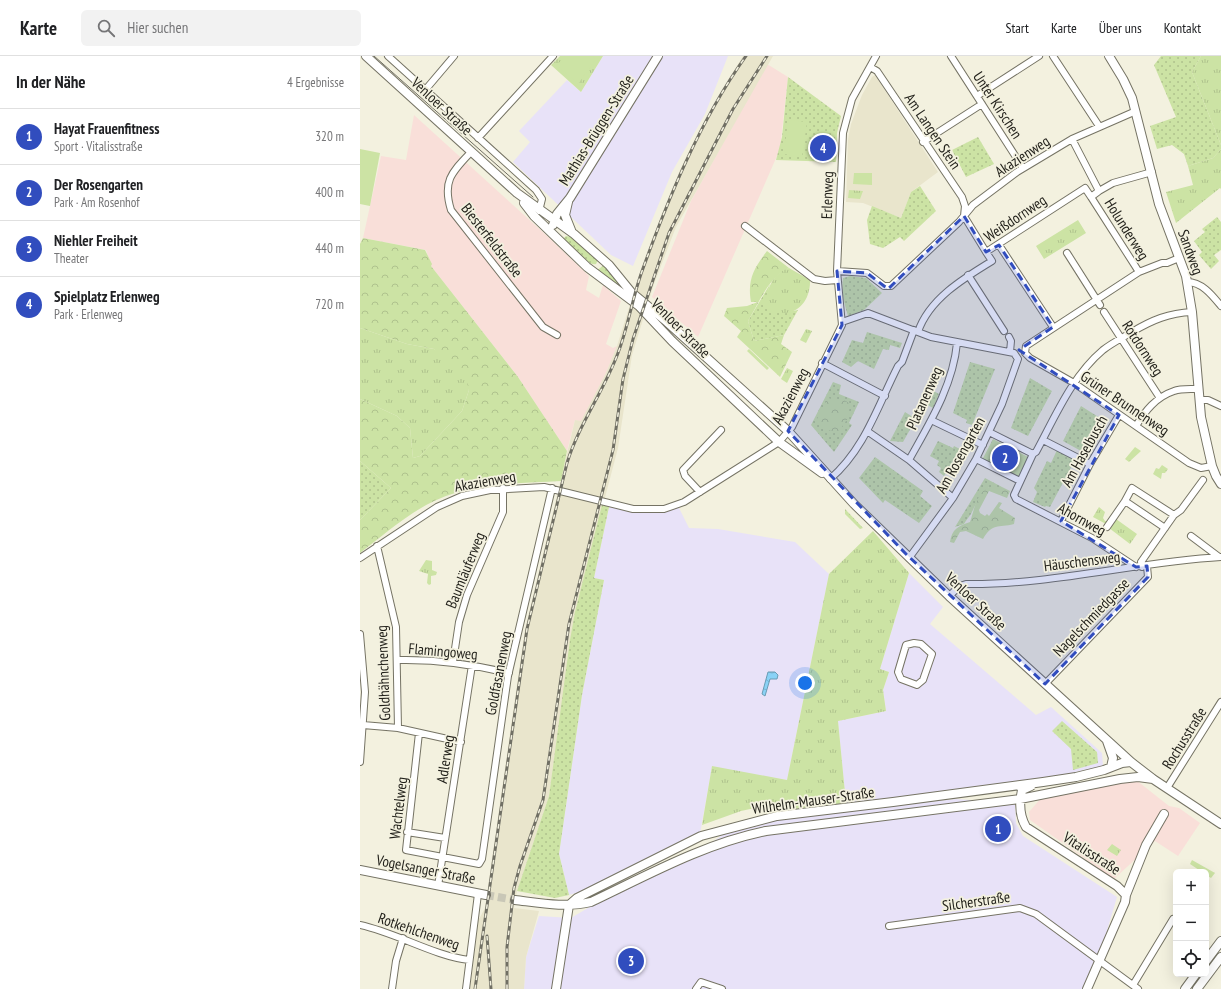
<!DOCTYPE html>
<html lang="de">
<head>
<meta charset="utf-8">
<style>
  body { margin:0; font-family:"PT Sans Narrow",sans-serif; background:#f2f2f2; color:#202124 }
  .controls { position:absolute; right:12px; bottom:12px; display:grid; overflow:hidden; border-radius:6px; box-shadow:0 4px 16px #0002 }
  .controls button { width:36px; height:36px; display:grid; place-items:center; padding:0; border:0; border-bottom:1px solid #e0e0e0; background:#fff; color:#202124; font:20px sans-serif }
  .you { position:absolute; left:445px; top:627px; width:14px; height:14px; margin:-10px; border:3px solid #fff; border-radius:50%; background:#1a73e8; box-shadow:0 0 0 6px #1a73e833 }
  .badge { display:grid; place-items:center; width:26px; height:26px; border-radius:50%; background:#314dbe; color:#fff; font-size:13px; font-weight:700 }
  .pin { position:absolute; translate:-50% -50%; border:2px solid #fff; box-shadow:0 1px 4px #0006 }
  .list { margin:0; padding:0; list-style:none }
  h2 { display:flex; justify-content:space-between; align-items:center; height:52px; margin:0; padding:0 16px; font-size:17px }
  h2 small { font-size:13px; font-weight:400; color:#757577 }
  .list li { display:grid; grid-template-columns:26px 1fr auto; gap:12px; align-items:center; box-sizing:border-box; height:56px; padding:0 16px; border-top:1px solid #e0e0e0 }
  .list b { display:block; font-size:15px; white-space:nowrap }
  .list p { margin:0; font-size:13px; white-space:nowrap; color:#757577 }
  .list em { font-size:13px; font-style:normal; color:#757577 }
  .icon { flex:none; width:22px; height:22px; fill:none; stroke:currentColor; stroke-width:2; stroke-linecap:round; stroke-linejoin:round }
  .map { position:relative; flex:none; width:861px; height:933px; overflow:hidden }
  header { display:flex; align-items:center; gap:24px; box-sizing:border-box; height:56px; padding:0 20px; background:#fff; border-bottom:1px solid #e0e0e0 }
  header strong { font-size:19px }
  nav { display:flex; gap:22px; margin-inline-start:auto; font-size:14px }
  .search { width:280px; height:36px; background:#f2f2f2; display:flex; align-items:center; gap:10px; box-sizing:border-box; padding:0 14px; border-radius:6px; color:#757577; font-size:15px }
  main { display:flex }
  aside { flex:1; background:#fff }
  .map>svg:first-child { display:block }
  .commercial { fill:#f9dfd9 }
  .industrial { fill:#e8e2f8 }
  .built { fill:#e9e5cc }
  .grass { fill:url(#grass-dots) }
  .forest { fill:url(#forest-crowns) }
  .park { fill:url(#park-tufts) }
  .pitch { fill:#cce3a4 }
  .water { fill:url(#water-waves); stroke:#6a9cb4 }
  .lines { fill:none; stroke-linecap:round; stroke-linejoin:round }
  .secondary-tunnel { stroke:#c9c7b7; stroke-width:8; stroke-dasharray:8 4; stroke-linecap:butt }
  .street-casing { stroke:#757364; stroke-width:8 }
  .secondary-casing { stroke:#757364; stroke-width:10 }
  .street { stroke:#fff; stroke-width:6 }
  .secondary { stroke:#fff; stroke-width:8 }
  .tram { stroke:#706f64; stroke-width:1 }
  .rail-casing { stroke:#706f64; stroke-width:3 }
  .rail { stroke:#f3f1df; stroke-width:1.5; stroke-dasharray:4.5; stroke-linecap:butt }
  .marked { fill:#314dbe; fill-opacity:0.2; stroke:#314dbe; stroke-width:3; stroke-dasharray:8 5; stroke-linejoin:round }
  .labels { text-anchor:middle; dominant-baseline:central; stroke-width:3.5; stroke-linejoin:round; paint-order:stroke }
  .street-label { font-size:15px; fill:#201f19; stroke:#f3f1df }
</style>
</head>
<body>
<header>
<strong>Karte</strong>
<div class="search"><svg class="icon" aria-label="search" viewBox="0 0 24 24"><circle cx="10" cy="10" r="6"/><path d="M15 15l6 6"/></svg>Hier suchen</div>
<nav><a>Start</a><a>Karte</a><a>Über uns</a><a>Kontakt</a></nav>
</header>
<main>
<aside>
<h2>In der Nähe<small>4 Ergebnisse</small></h2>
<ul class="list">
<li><span class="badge">1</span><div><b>Hayat Frauenfitness</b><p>Sport · Vitalisstraße</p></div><em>320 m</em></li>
<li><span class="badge">2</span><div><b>Der Rosengarten</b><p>Park · Am Rosenhof</p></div><em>400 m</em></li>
<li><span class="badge">3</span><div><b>Niehler Freiheit</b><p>Theater</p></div><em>440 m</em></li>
<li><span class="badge">4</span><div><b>Spielplatz Erlenweg</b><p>Park · Erlenweg</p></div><em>720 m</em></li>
</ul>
</aside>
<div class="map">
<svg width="861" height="933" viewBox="0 0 861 933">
  <defs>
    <pattern id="grass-dots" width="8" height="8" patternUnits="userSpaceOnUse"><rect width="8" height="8" fill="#cce3a4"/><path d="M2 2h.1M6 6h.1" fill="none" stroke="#afc28d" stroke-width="1.8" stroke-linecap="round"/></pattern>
    <pattern id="forest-crowns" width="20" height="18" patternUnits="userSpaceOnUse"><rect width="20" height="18" fill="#cce3a4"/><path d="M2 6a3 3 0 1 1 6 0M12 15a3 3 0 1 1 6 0" fill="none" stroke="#afc28d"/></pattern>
    <pattern id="park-tufts" width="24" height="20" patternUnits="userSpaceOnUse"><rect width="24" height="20" fill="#cce3a4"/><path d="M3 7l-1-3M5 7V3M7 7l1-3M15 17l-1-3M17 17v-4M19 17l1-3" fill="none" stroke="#afc28d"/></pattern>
    <pattern id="water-waves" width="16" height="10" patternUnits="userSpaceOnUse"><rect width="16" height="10" fill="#8ad2f6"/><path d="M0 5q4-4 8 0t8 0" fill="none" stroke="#77b4d2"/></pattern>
  </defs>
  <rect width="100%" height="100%" fill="#f3f1df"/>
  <!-- commercial -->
  <path class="commercial" d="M407,8l21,13 -8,72 -82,188 -46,-40 39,-96z
    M54,59l131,119 44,42 -3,14 13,8 4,-13 18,16 -15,43 7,4 4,-2 -11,27 -25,49 -6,-2 -8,31 -49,-74 -87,-111 -5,-16 -63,-12 18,-82 25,4z
    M776,724l33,26 10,2 21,15 -22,33 -23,-15 -41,38 -84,-59 -1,-8 13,-15z"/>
  <!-- industrial -->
  <path class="industrial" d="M243,0h125l-23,58 -33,58 -39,94 -22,-11 -98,-93 17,-20 -11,-11 48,-51 14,12z
    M318,450l11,22 29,1 77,13 34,32 -42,206 -75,-13 -12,67 -105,53 -26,8 -10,-41 23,-159 22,-115 -10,-2 15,-71 40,5z
    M549,517l34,34 -13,17 106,91 15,-8 51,46 1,13 -27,6 -15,6 -215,25 -8,-82 48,-10 -3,-21 6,-18 -9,-3z
    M596,743l59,4 1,20 7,13 94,61 -17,57 -15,35h-561l2,-32 13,-41 32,2 32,-19 88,-43 36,-24 50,-13z"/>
  <!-- built -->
  <path class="built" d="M383,0h30l-97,171 -22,57 -22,71 -14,93 -43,164 -26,184 -32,95 -3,17 25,3 -13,46 -2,32h-54l8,-68 7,-13 3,-21 37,-258 50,-209 6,1 25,-48 11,-27 22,-70 41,-106 30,-58z
    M515,19l63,97 -27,20 -10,26 -38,-15 -17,-1 2,-63 3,-15 11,-29 10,-18z"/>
  <!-- grass -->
  <path class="grass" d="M801,0h40l-9,16 29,73v4l-8,9 -25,8 -4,-12 -12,-9 -15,4 -7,-23 26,-9 -22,-52z
    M428,21l53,39 -4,17 -1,29 -60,-2 6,-23z
    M618,81l16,27 -28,13 -14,-27z
    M560,130l16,25 -32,30 -4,-4 -17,11 -13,-4 -3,-24 5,-14 29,12 10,-26z
    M857,161l4,5v28l-7,5 5,6 -8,8 -12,-14 3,-3 -8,-11 11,-9 -3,-3z
    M206,180l5,1 25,20 2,3 -2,4c-7,3 -27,-19 -33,-25z
    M244,209l20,24 -28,-18z
    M490,220l16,2 16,15 -18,17 -16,6c-4,-13 -7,-24 -5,-38z
    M410,228l-5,20 16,9 17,-3 -14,25 -30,6 -6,-20z
    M507,276l35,11 -2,5 -10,-3 -1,5 -6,-1 -9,20 -16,-8 -7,6 -9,-5 10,-22 11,3z
    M610,306l25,7 -23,56 -6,-2 1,-3 -14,-7z
    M670,322l22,13 -24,45 -17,-8z
    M473,326l8,3 -2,9 20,8 -10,21 3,2 -18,27 -23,-27z
    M570,333l9,5 -6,14 -9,-5z
    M721,350l19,12 -19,33 -18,-10z
    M545,356l11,7 -13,23 -13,-1z
    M578,385l15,7 1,-2 6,3 -16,27 -5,-4 2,-4 -4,-3 2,-4 -9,-5z
    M697,394l18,10 -25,47 -4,-1 -1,1 -12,-5 4,-10 -3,-4 13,-27 4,2z
    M515,401l48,34 -3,5 12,10 -13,17 -34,-23 -2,3 -24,-25z
    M0,405l31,27 -31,32z
    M625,422l17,9h-13c-8,8 -13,16 -18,27 -2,3 -5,6 -7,10l-9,3z
    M242,449l7,2 -15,71 10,2 -22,115 -23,159 10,41 -14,3 -38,-7 32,-95 21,-156 5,-28z
    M485,453l18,19 -3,1 -15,-15z
    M702,665l35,31 1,11 -25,7 -2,-21 -19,-18z"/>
  <!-- forest -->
  <path class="forest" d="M3,182l62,12 7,14 -1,2 87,111 49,74 -6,30c-35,2 -73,2 -106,12 -36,10 -66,38 -95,60v-33l31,-32 -31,-27v-62l37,17 13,12 3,30 7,-2 42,-45 7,-21 -35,-41 -27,-5 -47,-16v-84z
    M407,195l22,17c-20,8 -30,35 -41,53l6,20 30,-6 -3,9 11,8 -12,25 -43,-40 4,-6 -17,-15 3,-8 20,-2 11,-4h-7c-4,-22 3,-34 16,-51z
    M468,342l7,2 8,-1 7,5 -2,14 -11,16 -22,-11z
    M629,431h13l8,4 -3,7 -18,-7 -10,19 1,3 5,3 2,-2 2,2 10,-14 3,1 -3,5 16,10 -1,6c-16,4 -22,-1 -31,15l-17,-8 -6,1 -6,11 -4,-1c2,-13 8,-16 20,-20 4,-11 6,-29 19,-35z"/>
  <!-- park -->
  <path class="park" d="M200,0h43l-22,36 -30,-27z
    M841,0h20v89l-29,-73z
    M456 92a7 7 0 1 1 14 0a7 7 0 1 1-14 0Z
    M861,93v40l-1,-1 -44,35 -10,-31 27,-7 -5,-19 25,-8z
    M489,134l14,1 -3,8 -12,-1z
    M718,164l8,13 -42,26 -8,-13z
    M429,212l21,12c1,28 -24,44 -46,25 5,-18 7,-30 25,-37z
    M0,272l47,16 27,5 22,15 8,9 5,17 -7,21 -42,45 -7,2 -3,-30 -13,-12 -37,-17z
    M446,273l6,2 -6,12 -6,-3z
    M389,293l20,19 -2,2 -20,-19z
    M427,312l6,3 -6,12 -6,-4z
    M633,383l35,18 -10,21 -36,-18z
    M775,391l6,4 -12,11 -4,-3z
    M802,409l6,4 -3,4h-3l-1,6 -8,-5 3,-6 3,1z
    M739,451l6,5 -2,6 2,3h4l-3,3 -13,-7z
    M756,463l21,15 -7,10 -21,-16z
    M513,475l36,42 -29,96 9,3 -6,18 3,21 -48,10 8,82 -62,7 -10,-6 -33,7 -39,14 10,-59 75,14 42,-206z
    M66,504l6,1v9l5,2 -1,3 -5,1v8l-2,1 -2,-2 1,-9 -9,-3z
    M752,788l9,6 -4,6 -10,-6z
    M832,804l23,13 -4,5 -5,-3v-3h-4l-12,-8z"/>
  <!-- pitch -->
  <path class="pitch" d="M205,0h27l4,3 -18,25 -21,-19z
    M428,64l19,2 -5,35 -18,-3z
    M0,93l20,4 -10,53 -10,-2z
    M494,117h18v12l-19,-1z"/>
  <!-- water -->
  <path class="water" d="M408,616h7l3,3 -1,4h-7l-5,17 -3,-2z"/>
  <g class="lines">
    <!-- secondary-tunnel -->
    <path class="secondary-tunnel" d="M126,839l29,5"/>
    <defs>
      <path id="street" d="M28,0l148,134 6,9 -3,12
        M591,0l72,112
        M693,0l46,70
        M510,11l7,4 85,126 3,9 -1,10 22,36
        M66,33l28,-33
        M617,40l62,-40
        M118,82l75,-82
        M712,83l27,52 -8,6 48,75
        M563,86l59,-38
        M111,96c-19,20 -29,29 -20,58l92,117 14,8
        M739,135l14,-8 39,-11
        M385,170l69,53 11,2 12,-1
        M639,189l54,82
        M707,197l33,52
        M819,202l-12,5h-5l-23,9 -113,74 -1,7 5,5 44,25 115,80 12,5 11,-2
        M477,215l30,2 17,13h7l68,-64 14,-17 44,-33 55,-33 64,-28
        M608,219l36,56
        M827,226c15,0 25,13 34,24
        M744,256l56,86
        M482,266l26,-9 63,24 83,16 4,6 -16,45 -26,55 -23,39 -44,60
        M558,276c11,-33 46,-54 74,-71l-6,-9 99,-64 6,9
        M649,281l2,4 -1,11
        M462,307l63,33
        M840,344h8l13,6
        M571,364l52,25
        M776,370c9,-15 20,-29 38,-35 7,-3 17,-2 25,-2
        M507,375l42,29 44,38
        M629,376l44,22
        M683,384l47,24
        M616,403l44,22
        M549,404c20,-36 44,-74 48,-117
        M470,423c35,-30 48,-74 68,-113l4,-4 12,-32
        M340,436l-15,-16 -2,-6 38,-40
        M701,465l29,-57 29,-49
        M747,471l18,-26
        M805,472l-40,-27 7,-13 42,27
        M831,480l28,21
        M17,490l19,81 2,101
        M0,502l77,-51 25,-11 28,-6 54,-3 89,22h31l20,-7 95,-60 13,-15 50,-102 -5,-54 6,-138 9,-34 24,-43
        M776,511l-44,-29 -76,-39 -2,-4 19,-41 3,-2c19,-35 36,-76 67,-102 9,-7 19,-12 29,-18 20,-12 37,-19 60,-20
        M782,511l-1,-5 33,-47 7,-5 22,-30
        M589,540l11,-10 6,-2c86,1 170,-22 255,-27
        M0,578l5,58 -5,70
        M554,587l7,1 11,10 -9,26 -6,5 -16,-6 -3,-7 8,-27z
        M37,604c39,-1 75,4 112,13
        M93,606l6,-40 8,-27 36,-83v-24
        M685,628l103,-107 -1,-11
        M3,669l35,3 63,14
        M59,677l-13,117 73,14 3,-5 26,-183 44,-188
        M807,732l54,-86
        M47,776l38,6
        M78,830l34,-221
        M0,869c37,8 74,31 109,35
        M529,870l131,-18 16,6 102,75
        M773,929l40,-66
        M32,933l4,-28 7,-23
        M106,933l12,-95
        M336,933l5,-7 21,7"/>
      <path id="secondary" d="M6,0l151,137 57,41 35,31 22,27 36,30 121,109 66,73 95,92 182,166 22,17 68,45
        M749,0l14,23 9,19 27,106 27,72 6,36 9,105 11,49 4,10 5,8
        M208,146l-3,13 6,15
        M164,147l10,13 53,51 52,39 33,35 107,101 43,31
        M193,169l4,-11 13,-16 88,-142
        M747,685l6,17 -2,9
        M671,730l-9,4c-3,13 -3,25 4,37l91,59 9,9 -1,7 -38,87
        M0,814l126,25
        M766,839l20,-50 18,-31
        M155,844c25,3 51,8 76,2 57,-27 112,-58 175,-71l254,-32 100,-20 18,-2 15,2
        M209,849l8,-7 124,-62 76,-20 116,-14 150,-20 33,-5 28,-7 18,-7 9,-1
        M846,905l15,-20
        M196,933l13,-84
        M825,933l11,-15
        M837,933l24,-32"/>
    </defs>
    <!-- street casing -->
    <use href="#street" class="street-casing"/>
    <!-- secondary casing -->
    <use href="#secondary" class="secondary-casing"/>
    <!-- street -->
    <use href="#street" class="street"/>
    <!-- secondary -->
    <use href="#secondary" class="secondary"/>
    <!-- tram -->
    <path class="tram" d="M14,0l159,141"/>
    <defs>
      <path id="rail" d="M127,880l4,53
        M115,933l52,-360 40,-166c12,-39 37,-72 51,-110 10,-26 14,-53 23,-79 27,-75 58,-152 105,-218
        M147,933v-42l7,-59 6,-22 23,-66 26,-176 44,-174 10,-71 10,-40 36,-106 64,-124 34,-53"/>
    </defs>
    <!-- rail casing -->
    <use href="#rail" class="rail-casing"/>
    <!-- rail -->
    <use href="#rail" class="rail"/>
  </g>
  <!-- marked area -->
  <path class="marked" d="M604,160l22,36 13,-7 54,82 -34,23 100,65 -58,106 75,46 11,-1 1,11 -103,107 -139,-130 -118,-123 54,-106 -5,-54 30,2 21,16z"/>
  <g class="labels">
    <!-- street labels -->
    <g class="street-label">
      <text transform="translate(638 49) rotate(57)">Unter Kirschen</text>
      <text transform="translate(82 50) rotate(43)">Venloer Straße</text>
      <text transform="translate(236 74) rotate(-58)">Mathias-Brüggen-Straße</text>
      <text transform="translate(573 75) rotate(56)">Am Langen Stein</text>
      <text transform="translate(662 100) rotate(-33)">Akazienweg</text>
      <text transform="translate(467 139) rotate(-88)">Erlenweg</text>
      <text transform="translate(655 162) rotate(-34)">Weißdornweg</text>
      <text transform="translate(767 173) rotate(58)">Holunderweg</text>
      <text transform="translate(132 184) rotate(52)">Biesterfeldstraße</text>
      <text transform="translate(831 196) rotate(70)">Sandweg</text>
      <text transform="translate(321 272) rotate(45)">Venloer Straße</text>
      <text transform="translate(783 292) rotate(57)">Rotdornweg</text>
      <text transform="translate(430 340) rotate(-62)">Akazienweg</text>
      <text transform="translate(564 342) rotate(-66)">Platanenweg</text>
      <text transform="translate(765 347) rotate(34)">Grüner Brunnenweg</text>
      <text transform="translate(724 395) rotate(-61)">Am Haselbusch</text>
      <text transform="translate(600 399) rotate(-61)">Am Rosengarten</text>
      <text transform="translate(125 425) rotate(-10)">Akazienweg</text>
      <text transform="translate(722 463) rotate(29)">Ahornweg</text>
      <text transform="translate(722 505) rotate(-7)">Häuschensweg</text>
      <text transform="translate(105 514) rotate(-68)">Baumläuferweg</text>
      <text transform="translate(616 545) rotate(43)">Venloer Straße</text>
      <text transform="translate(731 561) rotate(-46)">Nagelschmiedgasse</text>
      <text transform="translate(83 595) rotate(5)">Flamingoweg</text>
      <text transform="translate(23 617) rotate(-92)">Goldhähnchenweg</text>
      <text transform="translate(138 617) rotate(-79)">Goldfasanenweg</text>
      <text transform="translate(824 682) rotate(-58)">Rochusstraße</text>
      <text transform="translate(85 703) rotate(-81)">Adlerweg</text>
      <text transform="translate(453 744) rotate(-8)">Wilhelm-Mauser-Straße</text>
      <text transform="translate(38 752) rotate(-83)">Wachtelweg</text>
      <text transform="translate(732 797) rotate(33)">Vitalisstraße</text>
      <text transform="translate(66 813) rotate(11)">Vogelsanger Straße</text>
      <text transform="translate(616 845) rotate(-8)">Silcherstraße</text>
      <text transform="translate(59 875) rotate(19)">Rotkehlchenweg</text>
    </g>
  </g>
</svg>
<div class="controls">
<button>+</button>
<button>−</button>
<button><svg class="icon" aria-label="locate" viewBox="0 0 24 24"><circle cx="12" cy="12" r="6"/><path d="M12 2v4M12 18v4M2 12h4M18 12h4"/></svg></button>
</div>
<div class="you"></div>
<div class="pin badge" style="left:638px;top:773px">1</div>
<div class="pin badge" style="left:645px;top:402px">2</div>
<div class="pin badge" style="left:271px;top:905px">3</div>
<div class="pin badge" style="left:463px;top:92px">4</div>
</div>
</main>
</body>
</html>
